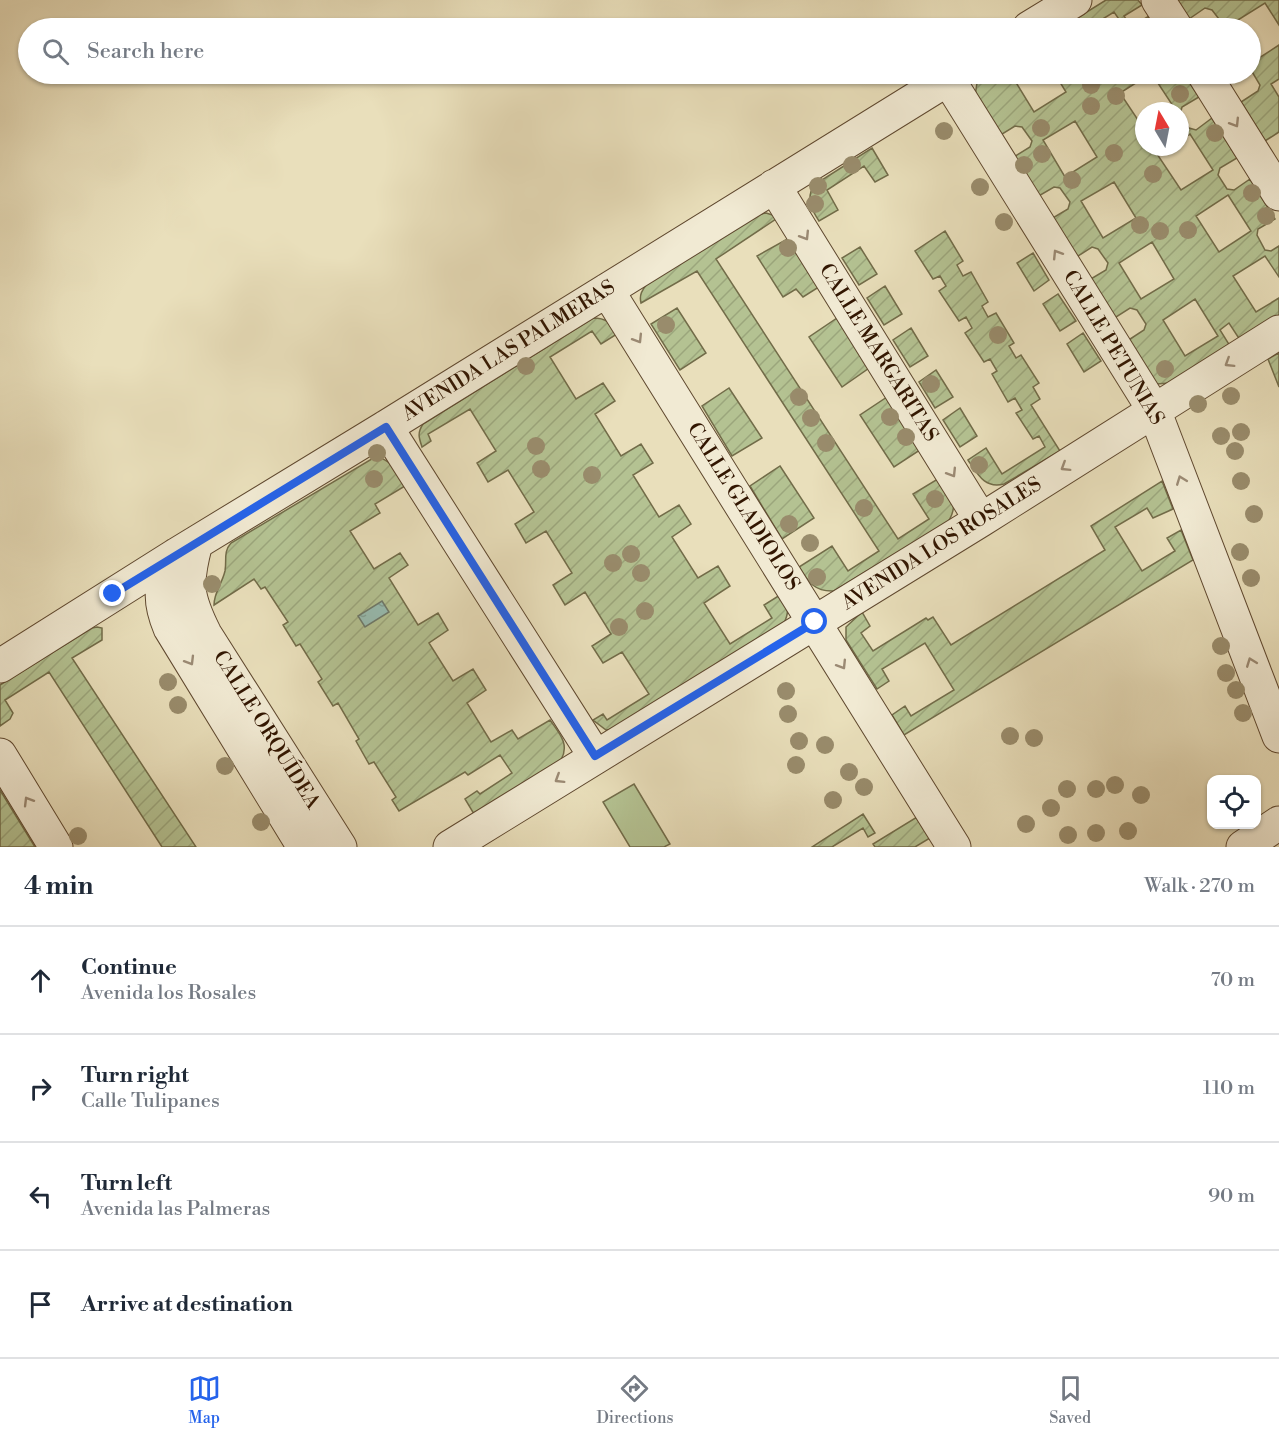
<!DOCTYPE html>
<html lang="en">
<head>
<meta charset="utf-8">
<style>
  body { margin:0; font-family:"Libre Bodoni",serif; background:#f6f6f7; color:#1f2937 }
  .controls { position:absolute; right:18px; bottom:18px; display:grid; overflow:hidden; border-radius:12px; box-shadow:0 2px 4px #0004 }
  .controls button { width:54px; height:54px; display:grid; place-items:center; padding:0; border:0; border-bottom:2px solid #e0e1e3; background:#fff; color:#1f2937; font:30px sans-serif }
  .compass { position:absolute; left:1135px; top:102px; width:54px; height:54px; border-radius:50%; background:#fff; box-shadow:0 2px 4px #0004; rotate:350deg }
  .stop { position:absolute; width:18px; height:18px; margin:-14px; border:4px solid #2563eb; border-radius:50%; background:#fff }
  .stop.end { background:#2563eb; border-color:#fff; box-shadow:0 2px 6px #0008 }
  .list { margin:0; padding:0; list-style:none }
  h2 { display:flex; justify-content:space-between; align-items:center; height:78px; margin:0; padding:0 24px; font-size:26px }
  h2 small { font-size:20px; font-weight:400; color:#747a83 }
  .list li { display:grid; grid-template-columns:39px 1fr auto; gap:18px; align-items:center; box-sizing:border-box; height:108px; padding:0 24px; border-top:2px solid #e0e1e3 }
  .list b { display:block; font-size:22px; white-space:nowrap }
  .list p { margin:0; font-size:20px; white-space:nowrap; color:#747a83 }
  .list em { font-size:20px; font-style:normal; color:#747a83 }
  .icon { flex:none; width:33px; height:33px; fill:none; stroke:currentColor; stroke-width:2; stroke-linecap:round; stroke-linejoin:round }
  .map { position:relative; flex:none; width:1279px; height:847px; overflow:hidden }
  .search { position:absolute; background:#fff; box-shadow:0 2px 4px #0004; left:18px; right:18px; top:18px; height:66px; display:flex; align-items:center; gap:15px; box-sizing:border-box; padding:0 21px; border-radius:33px; color:#747a83; font-size:22px }
  .sheet { height:510px; background:#fff }
  nav { display:flex; justify-content:space-around; align-items:center; box-sizing:border-box; height:84px; border-top:2px solid #e0e1e3; background:#fff; font-size:16px; color:#747a83 }
  nav a { display:grid; justify-items:center; gap:3px }
  nav .on { color:#2563eb }
  .map>svg:first-child { display:block }
  .garden { fill:url(#garden-furrows); stroke:#726c49; stroke-width:1.5; fill-rule:evenodd }
  .pitch { fill:#b4c292; stroke:#726c49; stroke-width:1.5 }
  .water { fill:url(#water-ripples); stroke:#6e796a; stroke-width:1.5 }
  .lines { fill:none; stroke-linecap:round; stroke-linejoin:round }
  .minor-casing { stroke:#5f482f; stroke-width:35 }
  .minor { stroke:#f1ead3; stroke-width:33 }
  .tree { fill:#998c6c }
  .oneway { stroke:#9b8a74 }
  .route { stroke:#2563eb; stroke-width:8 }
  .labels { text-anchor:middle; dominant-baseline:central; stroke-width:6; stroke-linejoin:round; paint-order:stroke }
  .street-label { font-size:20px; fill:#311500; stroke:#f1ead3 }
</style>
</head>
<body>
<div class="map">
<svg width="1279" height="847" viewBox="0 0 1279 847">
  <defs>
    <pattern id="garden-furrows" width="10" height="10" patternUnits="userSpaceOnUse" patternTransform="scale(1.5)"><rect width="10" height="10" fill="#b4c292"/><path d="M-1 1l2-2M0 10L10 0M9 11l2-2" fill="none" stroke="#9ba67c"/></pattern>
    <pattern id="water-ripples" width="26" height="14" patternUnits="userSpaceOnUse" patternTransform="scale(1.5)"><rect width="26" height="14" fill="#97bcb1"/><path d="M2 4q2-2 4 0t4 0M15 11q2-2 4 0t4 0" fill="none" stroke="#83a196"/></pattern>
  </defs>
  <rect width="100%" height="100%" fill="#e9dfbb"/>
  <filter id="stains"><feTurbulence type="fractalNoise" baseFrequency=".00333" numOctaves="4"/><feColorMatrix values="0 0 0 0 .2 0 0 0 0 .09 0 0 0 0 .02 0 0 0 .5 -.17"/></filter>
  <radialGradient id="worn" r=".72"><stop offset=".6" stop-color="#630" stop-opacity="0"/><stop offset="1" stop-color="#630" stop-opacity=".3"/></radialGradient>
  <!-- garden -->
  <path class="garden" d="M1106,0h32l4,5 -18,11 7,11 18,-11 7,12h-31l-11,-16 -26,16h-27z
    M1177,0h102v25l-14,-22 -32,20 3,5h-15l1,-5 -10,-13 -7,-2 -16,11z
    M1279,45v34l-8,5 8,13v35l-14,9 -24,-39 17,-11 2,-6 -9,-15v-18l5,8z
    M987,74h27l-2,2 22,36 32,-20 -11,-18h95l-30,19 24,36v18h25l-12,7 24,36 32,-20 -23,-36 -10,6v-29h-8l3,-2 -23,-35h32l15,23 -17,10c-3,9 1,14 7,21l7,2 16,-12 25,40 -17,10 -2,7 9,14 7,1 16,-11 25,40 -17,10 -1,6 8,15 6,1 8,-5v31l-14,-21 -32,20 23,36 23,-14v18l-39,24 -11,-17 -9,7 10,16 -61,37 -12,1 -5,-4 -25,-39 17,-11 2,-6 -9,-14 -7,-2 -17,11 -24,-39 17,-10 2,-7 -10,-14 -6,-2 -17,11 -24,-39 17,-10 2,-7 -10,-14 -6,-1 -17,10 -25,-39 18,-11 2,-6 -10,-14 -7,-1 -16,10 -24,-40 2,-13zM1075,121l22,36 -32,20 -22,-37zM1114,182l22,36 -33,20 -22,-37zM1228,195l23,36 -32,21 -23,-36zM1152,242l22,37 -33,20 -22,-36zM1195,299l23,37 -33,20 -22,-36z
    M872,148l16,27 -13,7 -11,-16 -37,24 11,20 -19,11c-8,-12 -13,-23 -5,-36z
    M766,213l13,4 -63,42 182,280 31,-20 -16,-25 28,-17c9,18 19,26 7,45l-114,69c-19,1 -26,-9 -35,-24l33,-21 16,25 31,-20 -182,-280 -56,32c-2,-8 1,-13 6,-19l109,-69z
    M945,231l18,30 -6,4 6,11 8,-4 17,30 -6,4 6,11 8,-4 18,30 -5,3 7,12 5,-3 18,28 -6,4 7,12 -9,6 29,46 -56,33c-19,5 -26,-9 -36,-24l18,-12 16,26 43,-27 -6,-11 -6,3 -17,-26 6,-3 -7,-12 -7,4 -16,-28 5,-3 -7,-12 -6,3 -19,-29 7,-5 -6,-11 -7,4 -20,-30 7,-5 -6,-10 -7,3 -18,-28z
    M791,237l31,48 -19,12 -7,-8 -13,8 -26,-41z
    M860,247l17,27 -18,11 -17,-27z
    M1033,253l16,27 -15,11 -17,-28z
    M885,286l17,28 -18,11 -17,-27z
    M1058,294l18,27 -16,10 -17,-27z
    M677,308l29,45 -26,17 -29,-46z
    M840,316l32,50 -30,21 -33,-50z
    M593,318c13,0 17,4 24,16l-16,10 -9,-13 -42,26 26,42 27,-16 12,18 -20,13 26,42 20,-12 12,19 -20,12 26,42 20,-12 12,19 -19,13 26,41 20,-12 12,20 -26,17 26,41 42,-26 -8,-13 16,-10c8,10 10,16 4,28l-170,106 -8,1 -13,-10 10,-6 4,6 42,-26 -27,-42 -19,11 -11,-17 19,-12 -26,-42 -20,13 -12,-20 19,-12 -26,-42 -20,12 -11,-19 19,-12 -26,-42 -20,12 -11,-19 19,-12 -26,-42 -42,25 3,7 -9,6c-3,-9 -5,-14 1,-23z
    M911,328l17,28 -18,11 -17,-27z
    M1083,333l18,28 -17,11 -17,-28z
    M1279,353v34l-11,-28z
    M936,370l17,27 -18,11 -16,-26z
    M729,388l33,50 -30,18 -30,-50z
    M890,395l33,53 -29,19 -34,-52z
    M960,408l17,28 -17,11 -17,-27z
    M375,457c17,2 22,15 30,29l-30,18 5,9 -30,18 24,38 26,-16 8,12 -19,13 29,47 20,-12 10,17 -19,13 24,38 20,-12 13,21 -19,13 24,39 21,-12 6,9 32,-19c9,13 20,24 11,40l-87,54 -9,-15 12,-8 3,3 32,-21 -12,-18 -32,20 -3,-3 -66,39 -7,-11 4,-3 -22,-35 -5,2 -13,-23 3,-2 -21,-36 -5,3 -15,-24 4,-3 -22,-35 -4,2 -13,-21 5,-3 -23,-35 -4,2 -7,-10 -40,26c0,-13 8,-21 11,-34 2,-11 -2,-19 6,-28z
    M780,466l34,52 -32,21 -32,-53z
    M1162,481l11,28 -20,9 -6,-10 -32,19 27,44 33,-20 -8,-13 14,-8 12,30 -289,175 -12,-20 13,-9 6,10 43,-26 -29,-47 -43,26 7,12 -12,8 -31,-49v-13l16,-15 8,14 -9,7 12,18 53,-33 2,2 5,-3 18,28 154,-95 -14,-24z
    M97,627l5,1v12l-30,18 124,189h-34l-113,-175 -44,28 8,13 -3,6 -10,7v-41l92,-57z
    M0,790l35,57h-35z
    M863,814l12,19 -7,4 -5,-9 -31,19h-20z
    M917,817l13,21 -15,9h-40l-2,-3z"/>
  <!-- pitch -->
  <path class="pitch" d="M634,784l36,60 -6,3h-34l-27,-45z"/>
  <!-- water -->
  <path class="water" d="M382,601l7,11 -24,15 -7,-11z"/>
  <g class="lines">
    <defs>
      <path id="minor" d="M1158,0l18,28
        M1029,28l46,-28
        M1204,74l75,120
        M948,79l206,331 125,326
        M774,186l207,334
        M607,290l347,557
        M386,427l209,329
        M196,543c-11,41 -10,53 9,91l135,213
        M176,555c-15,29 -19,42 -6,73l134,219
        M0,666l176,-111 210,-128 570,-353
        M0,755l56,92
        M450,847l531,-327 298,-188
        M1243,847l36,-24"/>
    </defs>
    <!-- minor casing -->
    <use href="#minor" class="minor-casing"/>
    <!-- minor -->
    <use href="#minor" class="minor"/>
  </g>
  <!-- trees -->
  <g class="tree">
    <circle cx="1091" cy="85" r="9"/>
    <circle cx="1180" cy="94" r="9"/>
    <circle cx="1116" cy="96" r="9"/>
    <circle cx="1091" cy="106" r="9"/>
    <circle cx="1041" cy="128" r="9"/>
    <circle cx="944" cy="131" r="9"/>
    <circle cx="1215" cy="133" r="9"/>
    <circle cx="1114" cy="153" r="9"/>
    <circle cx="1042" cy="154" r="9"/>
    <circle cx="852" cy="165" r="9"/>
    <circle cx="1024" cy="165" r="9"/>
    <circle cx="1153" cy="174" r="9"/>
    <circle cx="1072" cy="180" r="9"/>
    <circle cx="818" cy="186" r="9"/>
    <circle cx="980" cy="187" r="9"/>
    <circle cx="1252" cy="193" r="9"/>
    <circle cx="815" cy="204" r="9"/>
    <circle cx="1266" cy="216" r="9"/>
    <circle cx="1004" cy="222" r="9"/>
    <circle cx="1140" cy="225" r="9"/>
    <circle cx="1188" cy="230" r="9"/>
    <circle cx="1160" cy="231" r="9"/>
    <circle cx="788" cy="248" r="9"/>
    <circle cx="666" cy="325" r="9"/>
    <circle cx="998" cy="335" r="9"/>
    <circle cx="526" cy="366" r="9"/>
    <circle cx="1165" cy="369" r="9"/>
    <circle cx="931" cy="384" r="9"/>
    <circle cx="1231" cy="396" r="9"/>
    <circle cx="799" cy="397" r="9"/>
    <circle cx="1198" cy="404" r="9"/>
    <circle cx="890" cy="417" r="9"/>
    <circle cx="811" cy="418" r="9"/>
    <circle cx="1241" cy="432" r="9"/>
    <circle cx="1221" cy="436" r="9"/>
    <circle cx="906" cy="437" r="9"/>
    <circle cx="826" cy="443" r="9"/>
    <circle cx="536" cy="446" r="9"/>
    <circle cx="1235" cy="451" r="9"/>
    <circle cx="377" cy="453" r="9"/>
    <circle cx="979" cy="465" r="9"/>
    <circle cx="541" cy="469" r="9"/>
    <circle cx="592" cy="475" r="9"/>
    <circle cx="374" cy="479" r="9"/>
    <circle cx="1241" cy="481" r="9"/>
    <circle cx="935" cy="499" r="9"/>
    <circle cx="864" cy="508" r="9"/>
    <circle cx="1254" cy="514" r="9"/>
    <circle cx="789" cy="524" r="9"/>
    <circle cx="810" cy="543" r="9"/>
    <circle cx="1240" cy="552" r="9"/>
    <circle cx="631" cy="554" r="9"/>
    <circle cx="613" cy="563" r="9"/>
    <circle cx="641" cy="573" r="9"/>
    <circle cx="817" cy="577" r="9"/>
    <circle cx="1251" cy="578" r="9"/>
    <circle cx="212" cy="584" r="9"/>
    <circle cx="645" cy="611" r="9"/>
    <circle cx="619" cy="627" r="9"/>
    <circle cx="1221" cy="646" r="9"/>
    <circle cx="1226" cy="673" r="9"/>
    <circle cx="168" cy="682" r="9"/>
    <circle cx="1236" cy="690" r="9"/>
    <circle cx="786" cy="691" r="9"/>
    <circle cx="178" cy="705" r="9"/>
    <circle cx="1243" cy="713" r="9"/>
    <circle cx="788" cy="714" r="9"/>
    <circle cx="1010" cy="736" r="9"/>
    <circle cx="1034" cy="738" r="9"/>
    <circle cx="799" cy="741" r="9"/>
    <circle cx="825" cy="745" r="9"/>
    <circle cx="796" cy="765" r="9"/>
    <circle cx="225" cy="766" r="9"/>
    <circle cx="849" cy="772" r="9"/>
    <circle cx="1115" cy="785" r="9"/>
    <circle cx="864" cy="787" r="9"/>
    <circle cx="1067" cy="789" r="9"/>
    <circle cx="1096" cy="789" r="9"/>
    <circle cx="1141" cy="795" r="9"/>
    <circle cx="833" cy="800" r="9"/>
    <circle cx="1051" cy="808" r="9"/>
    <circle cx="261" cy="822" r="9"/>
    <circle cx="1026" cy="824" r="9"/>
    <circle cx="1128" cy="831" r="9"/>
    <circle cx="1096" cy="833" r="9"/>
    <circle cx="1068" cy="835" r="9"/>
    <circle cx="78" cy="836" r="9"/>
  </g>
  <!-- one-way arrows -->
  <defs><path id="oneway-chevron" d="M-2-3.5L2.5 0L-2 3.5" fill="none" stroke-width="1.6" stroke-linecap="round" stroke-linejoin="round" transform="scale(1.5)"/></defs>
  <g class="oneway">
    <use href="#oneway-chevron" transform="translate(1235 123) rotate(58)"/>
    <use href="#oneway-chevron" transform="translate(805 236) rotate(58)"/>
    <use href="#oneway-chevron" transform="translate(1057 254) rotate(-122)"/>
    <use href="#oneway-chevron" transform="translate(638 339) rotate(58)"/>
    <use href="#oneway-chevron" transform="translate(1229 363) rotate(148)"/>
    <use href="#oneway-chevron" transform="translate(1065 467) rotate(148)"/>
    <use href="#oneway-chevron" transform="translate(952 473) rotate(58)"/>
    <use href="#oneway-chevron" transform="translate(1181 480) rotate(-111)"/>
    <use href="#oneway-chevron" transform="translate(190 661) rotate(59)"/>
    <use href="#oneway-chevron" transform="translate(1251 662) rotate(-111)"/>
    <use href="#oneway-chevron" transform="translate(842 665) rotate(58)"/>
    <use href="#oneway-chevron" transform="translate(559 779) rotate(148)"/>
    <use href="#oneway-chevron" transform="translate(28 801) rotate(-121)"/>
  </g>
  <g class="lines">
    <!-- route -->
    <path class="route" d="M113,594l273,-167 209,329 220,-134"/>
  </g>
  <g class="labels">
    <!-- street labels -->
    <g class="street-label">
      <text transform="translate(1113 348) rotate(59)">CALLE PETUNIAS</text>
      <text transform="translate(509 351) rotate(-32)">AVENIDA LAS PALMERAS</text>
      <text transform="translate(878 353) rotate(58)">CALLE MARGARITAS</text>
      <text transform="translate(743 507) rotate(58)">CALLE GLADIOLOS</text>
      <text transform="translate(942 544) rotate(-32)">AVENIDA LOS ROSALES</text>
      <text transform="translate(266 730) rotate(58)">CALLE ORQUÍDEA</text>
    </g>
  </g>
  <rect width="100%" height="100%" filter="url(#stains)"/>
  <rect width="100%" height="100%" fill="url(#worn)"/>
</svg>
<div class="controls">
<button><svg class="icon" aria-label="locate" viewBox="0 0 24 24"><circle cx="12" cy="12" r="6"/><path d="M12 2v4M12 18v4M2 12h4M18 12h4"/></svg></button>
</div>
<svg class="compass" viewBox="-18 -18 36 36"><path d="M0-13l5 13h-10z" fill="#e53935"/><path d="M0 13l5-13h-10z" fill="#747a83"/></svg>
<div class="stop" style="left:815px;top:622px"></div>
<div class="stop end" style="left:113px;top:594px"></div>
<div class="search"><svg class="icon" aria-label="search" viewBox="0 0 24 24"><circle cx="10" cy="10" r="6"/><path d="M15 15l6 6"/></svg>Search here</div>
</div>
<section class="sheet">
<h2>4 min<small>Walk · 270 m</small></h2>
<ul class="list">
<li><svg class="icon" aria-label="ahead" viewBox="0 0 24 24"><path d="M12 20V5M6 11l6-6 6 6"/></svg><div><b>Continue</b><p>Avenida los Rosales</p></div><em>70 m</em></li>
<li><svg class="icon" aria-label="right" viewBox="0 0 24 24"><path d="M7 20v-9h11M14 6l5 5-5 5"/></svg><div><b>Turn right</b><p>Calle Tulipanes</p></div><em>110 m</em></li>
<li><svg class="icon" aria-label="left" viewBox="0 0 24 24"><path d="M17 20v-9H6M10 6l-5 5 5 5"/></svg><div><b>Turn left</b><p>Avenida las Palmeras</p></div><em>90 m</em></li>
<li><svg class="icon" aria-label="arrive" viewBox="0 0 24 24"><path d="M6 21V4h12l-3 4 3 4H6"/></svg><div><b>Arrive at destination</b></div></li>
</ul>
</section>
<nav>
<a class="on"><svg class="icon" aria-label="map" viewBox="0 0 24 24"><path d="M3 6l6-2 6 2 6-2v14l-6 2-6-2-6 2zM9 4v14M15 6v14"/></svg>Map</a>
<a><svg class="icon" aria-label="directions" viewBox="0 0 24 24"><path d="M12 3l9 9-9 9-9-9zM9 14v-3h6M13 9l2 2-2 2"/></svg>Directions</a>
<a><svg class="icon" aria-label="saved" viewBox="0 0 24 24"><path d="M7 4h10v16l-5-4-5 4z"/></svg>Saved</a>
</nav>
</body>
</html>
